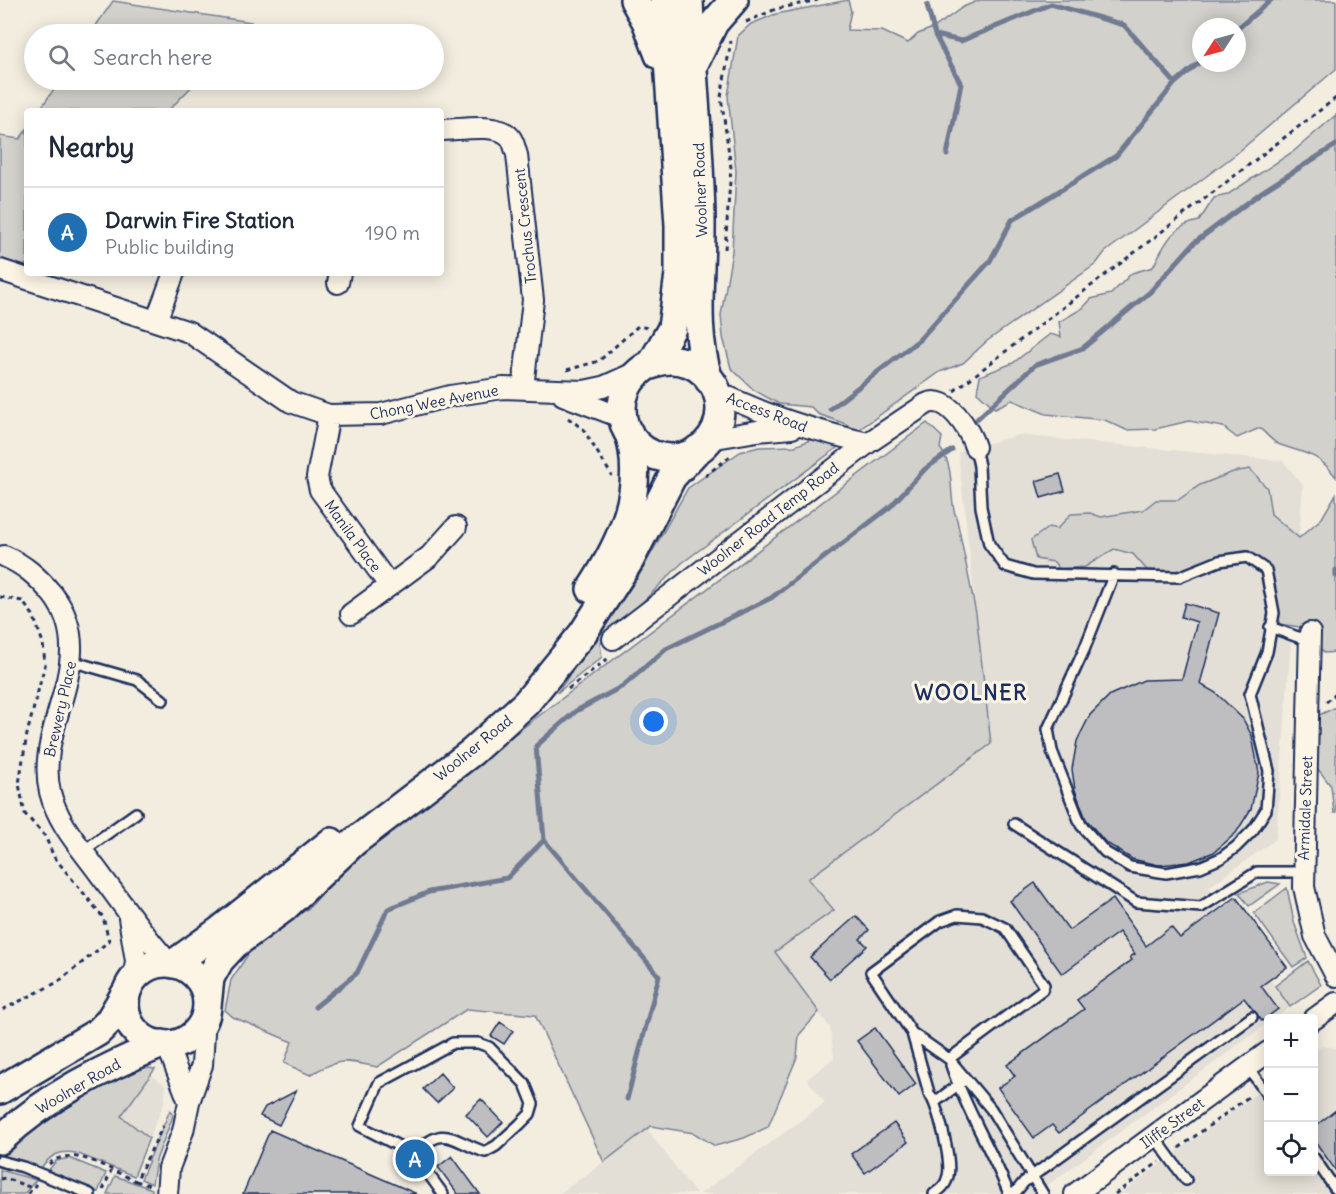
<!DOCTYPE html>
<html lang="en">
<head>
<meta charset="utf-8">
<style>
  body { margin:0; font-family:Delius,sans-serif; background:#f2f2f3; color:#1f2937 }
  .controls { position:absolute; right:18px; bottom:18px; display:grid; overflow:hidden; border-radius:6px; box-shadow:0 3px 15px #0003 }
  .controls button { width:54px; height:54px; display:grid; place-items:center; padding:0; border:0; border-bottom:2px solid #e0e1e3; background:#fff; color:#1f2937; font:30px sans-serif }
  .compass { position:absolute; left:1192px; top:18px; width:54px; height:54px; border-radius:50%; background:#fff; box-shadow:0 3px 15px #0003; rotate:234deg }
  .you { position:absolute; left:654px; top:722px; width:21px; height:21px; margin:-15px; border:4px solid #fff; border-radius:50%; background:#1a73e8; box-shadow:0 0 0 9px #1a73e833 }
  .badge { display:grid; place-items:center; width:39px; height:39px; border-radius:50%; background:#1f6fb2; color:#fff; font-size:20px; font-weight:700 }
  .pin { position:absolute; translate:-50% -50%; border:3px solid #fff; box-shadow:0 2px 6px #0006 }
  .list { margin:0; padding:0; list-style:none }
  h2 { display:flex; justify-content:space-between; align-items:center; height:78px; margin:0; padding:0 24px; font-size:26px }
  h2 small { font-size:20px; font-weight:400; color:#747a83 }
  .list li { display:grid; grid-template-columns:39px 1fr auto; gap:18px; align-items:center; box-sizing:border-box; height:90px; padding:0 24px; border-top:2px solid #e0e1e3 }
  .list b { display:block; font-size:22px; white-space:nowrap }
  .list p { margin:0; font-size:20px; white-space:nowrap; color:#747a83 }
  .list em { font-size:20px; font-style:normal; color:#747a83 }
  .icon { flex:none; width:33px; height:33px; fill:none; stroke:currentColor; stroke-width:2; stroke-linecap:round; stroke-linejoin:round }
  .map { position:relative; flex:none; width:1336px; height:1194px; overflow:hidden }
  .search { position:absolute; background:#fff; box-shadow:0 3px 15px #0003; left:24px; top:24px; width:420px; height:66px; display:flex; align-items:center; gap:15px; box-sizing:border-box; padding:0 21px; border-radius:33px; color:#747a83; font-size:22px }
  .panel { position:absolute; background:#fff; box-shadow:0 3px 15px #0003; left:24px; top:108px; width:420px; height:168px; border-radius:6px }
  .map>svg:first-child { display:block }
  .built { fill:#e3dfd6 }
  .green { fill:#d3d1cc; stroke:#778095; stroke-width:1.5; fill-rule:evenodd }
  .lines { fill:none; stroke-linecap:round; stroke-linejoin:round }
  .stream { stroke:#707a91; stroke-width:5 }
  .building { fill:#bebec0; stroke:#1b2f5e; stroke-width:1.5 }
  .lane-casing { stroke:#1b2f5e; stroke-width:14 }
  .street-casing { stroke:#1b2f5e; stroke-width:24 }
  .secondary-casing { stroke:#1b2f5e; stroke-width:32 }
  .path { stroke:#1b2f5e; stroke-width:3; stroke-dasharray:4.5 4.5; stroke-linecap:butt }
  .lane { stroke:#fcf5e5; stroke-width:9 }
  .street { stroke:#fcf5e5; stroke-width:20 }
  .secondary { stroke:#fcf5e5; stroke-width:27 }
  .labels { text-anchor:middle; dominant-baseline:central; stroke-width:6; stroke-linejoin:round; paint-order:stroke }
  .street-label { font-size:15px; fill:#1b2f5e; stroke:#fcf5e5 }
  .district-label { font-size:21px; font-weight:bold; letter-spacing:1.5px; fill:#1b2f5e; stroke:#fcf5e5 }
</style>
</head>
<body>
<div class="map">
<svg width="1336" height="1194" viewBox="0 0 1336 1194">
  <rect width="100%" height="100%" fill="#f3ede0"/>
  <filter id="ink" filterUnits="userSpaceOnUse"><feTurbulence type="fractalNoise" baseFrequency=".0167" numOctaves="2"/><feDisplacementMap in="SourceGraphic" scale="12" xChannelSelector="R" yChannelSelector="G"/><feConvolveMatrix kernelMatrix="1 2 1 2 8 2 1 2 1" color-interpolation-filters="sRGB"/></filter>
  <g filter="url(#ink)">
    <!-- built -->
    <path class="built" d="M1018,435l265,26 20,24 -27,354 -67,48 14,20 13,-10 51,70 -17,12 20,28 -15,11h-7v5l-232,171h-336l125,-91 -18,-24 27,-21 -4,-30 -55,-76 58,-42 -26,-31 184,-135 -33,-292z
      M1322,1046l14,2v146h-216l148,-109v87h46v-120z
      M152,1075l14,11 -2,17 -15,35 -28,-22z
      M647,1129l49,65h-137l45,-32z"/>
    <!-- green -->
    <path class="green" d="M848,0l3,11 -4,19 35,1 26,12 10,-9 17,-7 28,-20 17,-7h356v69l-100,85 -131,98 -9,12 -109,77 -24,22 -23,9 -83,59 -11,-7 -28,-10 -7,-7 -32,-3 -25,-14 -23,-22 -8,-31 -2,-22 11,-63 4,-81 -8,-75 10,-60 13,-12 25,-10zM1201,27h36v36h-36z
      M113,1l138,21 -11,12h-150z
      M60,80h138l-30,31h-129z
      M1336,115v362c-19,-25 -31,-23 -58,-33 -6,-3 -13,-11 -18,-16l-23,10 -14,-11 -34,-6 -34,8 -29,1 -21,-10 -59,-6 -34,-14 -17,8 -18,-16 3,-16 33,-13 37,-29 11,3 -2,-15 24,-14 8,-9 20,-5 21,-21 21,-6c12,-23 18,-41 46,-46l15,-23 13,-3 67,-44z
      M27,129v134l-3,3 -24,-8v-122l20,3z
      M927,423l15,14 -2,11c17,23 7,48 17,72l19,93 15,131 -183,135 26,31 -59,42 44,60 -20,23 -2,22 -29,70 -24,11 -29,8 -21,-13 -43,-7 -47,36 -69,-147 -68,-6 -90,58c-32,-7 -39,-9 -67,8l-26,-12 8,-21 -59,-25 -8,-7 6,-30 24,-36 54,-36 56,-61z
      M810,440l25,2 3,5 -156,116 -82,81 2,13 -45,36 81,-116 50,-89 52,-36 19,-5 36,-1z
      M1250,469l17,19 4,26 28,24 23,-20 14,-24v158l-12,1 -24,-26 -21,-3 -6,-7 -7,-47 -19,-13 -70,15 -30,-2 -14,-16 -19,-5 -29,18 -26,2 -5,-7 -18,-3 -5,-19 18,-13 8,2 14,-15 19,-1 11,4 42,-7 13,-10h22l22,-15 33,-13z
      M1336,707v106h-2l-3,-27 -16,-21 -2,-47z
      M1268,882l12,2 -31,22 -10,-13z
      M1287,888l7,34 13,36 -14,9 -39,-54z
      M1308,961l13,24 -31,22 -15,-21z
      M136,1066l19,3 -34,47 28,22 -15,38 -58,-23c-16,-3 -26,2 -35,15l-37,-12 28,-34z
      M170,1110l3,6 -17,44 -4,24 -11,-5z
      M69,1158l37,15 -8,19 -50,-21 8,-10z
      M0,1170l36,10 -12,14h-24z
      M115,1176l37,13v5h-45z"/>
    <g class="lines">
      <!-- stream -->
      <path class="stream" d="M927,5l8,30 26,49 -14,71
        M1237,29l34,-29
        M935,35l26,6 90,-37 73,21 51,58
        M830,409l89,-69 71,-79 22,-41 104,-64 59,-73 26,-22
        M977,419l58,-54 48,-17 67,-56 44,-49 69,-52 73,-46
        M1336,570v6
        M544,840l115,136 -32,123
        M315,1007l42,-34 31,-64 41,-17 78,-14 37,-38 -8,-94 40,-35 47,-25 43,-37 105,-51 119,-91 35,-38 27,-19"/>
    </g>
    <!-- building -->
    <path class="building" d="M1060,474l5,17 -24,7 -5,-17z
      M1185,603l34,10 -19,71 16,9 27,26 9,17 7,37 -8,36 -15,24 -22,19 -25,10 -30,3 -27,-6 -27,-17 -19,-23 -11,-29 -3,-21 5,-28 13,-26 20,-20 34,-15 38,-1 15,-57 -16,-5z
      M1035,883l34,47 44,-31 33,47 25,-19 9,11 56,-41 51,70 -26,19 17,23 -16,12 -18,-23 -185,135 -7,-8 -18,13 -36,-50 17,-12 -8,-11 77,-56 -7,-9 55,-40 -2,-3 5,-3 -16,-22 -57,42 -52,-73z
      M856,916l13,14 -9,9 7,7 -37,33 -20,-22z
      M500,1022l13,9 -9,13 -13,-8z
      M875,1028l41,56 -17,13 -42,-56z
      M440,1073l13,15 -16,15 -14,-14z
      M296,1091l-17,34 -19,-9 5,-9z
      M481,1099l22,23 -15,15 -22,-23z
      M1336,1110v61l-22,-31v-13z
      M894,1123l14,19 -43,31 -14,-19z
      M270,1130l147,64h-174z
      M452,1156l28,38h-22l-20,-27z"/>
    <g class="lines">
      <defs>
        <path id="lane" d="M975,447l4,19 2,41 8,37 16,22 28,8 146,3 40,-16 28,-4 19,13 8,43 -7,39 -17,42 19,77 -3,39 -13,20 -17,17 -15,11 -21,9 -34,6 -36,-6 -25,-15 -24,-27 -29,-74 -4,-22 36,-79 30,-76
          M1270,627l39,14
          M71,661l66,19 26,20
          M1014,824l122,78 65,5 56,-35h46
          M83,851l53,-38
          M912,1033l17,60c9,13 23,67 19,83 -2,9 -7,13 -14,18
          M949,1059l93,-69 2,-5 -39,-57 -23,-11 -25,-2 -17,6 -69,51 41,61 37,26 42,50 52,85
          M951,1065c15,46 41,85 58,129
          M1248,1067l20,29
          M935,1102l27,-20
          M1154,1136l32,44
          M414,1154c31,-31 36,-14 71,-2l11,-6 23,-21 11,-11 3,-10 -8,-20 -36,-37 -11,-4h-25l-74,40 -19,43 54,28 29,40
          M1314,1158l22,32
          M0,1161l23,6 67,27
          M1014,1194l10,-12 228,-165"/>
        <path id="street" d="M441,130c18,0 56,-8 69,7 4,5 5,12 7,18l16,145 -10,88
          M0,270l189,62 102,70 38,13 52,-1 69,-18 53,-8 81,3 19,-4 40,-18
          M338,283l2,-10
          M156,321l18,-48
          M716,391c49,25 99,40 152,52
          M563,395l60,23
          M329,415l-12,62 3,13 69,95
          M710,439l47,-8 35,-3
          M4,556c21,9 34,21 49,39 49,64 -19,130 -3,197 8,33 33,58 52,85 22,29 42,59 67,86
          M351,614l79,-58 26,-29
          M1310,633l-6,254 11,49 21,40
          M613,639l255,-196 58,-39c21,-11 44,26 49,43
          M129,918l7,43 -3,19
          M1314,1019l22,-16
          M167,1045l22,57
          M167,1194l2,-26 14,-37 6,-29 13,-37 3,-48
          M1075,1194l193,-142"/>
        <path id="secondary" d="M634,0l12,21 13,34
          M689,0c3,73 11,147 12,220 1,53 -9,109 8,160
          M693,66l21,-43 20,-23
          M622 409a49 49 0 1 1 98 0a49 49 0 1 1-98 0Z
          M651,365l21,-37 7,-54v-49l-15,-225
          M591,589c31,-48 55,-99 38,-156
          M125 1004a41 41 0 1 1 82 0a41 41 0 1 1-82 0Z
          M173,964l46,-33 112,-89
          M207,1006l3,-28 10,-18 15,-16 49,-36 70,-66 118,-90 54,-49 57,-70 47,-73 42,-83 26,-28
          M0,1090l98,-58 11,-11 19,-32
          M0,1140c47,-44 103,-72 162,-96"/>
      </defs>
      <!-- lane casing -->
      <use href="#lane" class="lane-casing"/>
      <!-- street casing -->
      <use href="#street" class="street-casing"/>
      <!-- secondary casing -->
      <use href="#secondary" class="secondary-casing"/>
      <!-- path -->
      <path class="path" d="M746,22l30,-13 42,-9
        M725,249l6,-81 -10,-71 10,-56
        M567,370l32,-9 39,-35 10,2
        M954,391l382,-293
        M568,418l15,11 29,47
        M705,476l28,-22
        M0,597l22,4 11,14 10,28 2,21 -18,70 -8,50 6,30 20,22 9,21 49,60 6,24 -51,41 -58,29
        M568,689l42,-32
        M1326,702l10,-8
        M1179,1148l72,-53
        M49,1164c24,-21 62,7 87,17l27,-55
        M0,1179l5,-1 27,10
        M136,1181l13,4
        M103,1190l8,-19
        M28,1194l8,-10
        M1115,1194l44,-32"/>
      <!-- lane -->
      <use href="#lane" class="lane"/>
      <!-- street -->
      <use href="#street" class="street"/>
      <!-- secondary -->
      <use href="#secondary" class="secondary"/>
    </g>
  </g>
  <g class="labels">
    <!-- street labels -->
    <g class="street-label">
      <text transform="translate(700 190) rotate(-92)">Woolner Road</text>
      <text transform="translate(525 226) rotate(-96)">Trochus Crescent</text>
      <text transform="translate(434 402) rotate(-11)">Chong Wee Avenue</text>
      <text transform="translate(767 412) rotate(21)">Access Road</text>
      <text transform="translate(768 519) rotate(-38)">Woolner Road Temp Road</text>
      <text transform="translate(353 536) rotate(54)">Manila Place</text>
      <text transform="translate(60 709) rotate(-77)">Brewery Place</text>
      <text transform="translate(473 748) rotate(-39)">Woolner Road</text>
      <text transform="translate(1305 808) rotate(-88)">Armidale Street</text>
      <text transform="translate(78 1086) rotate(-30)">Woolner Road</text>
      <text transform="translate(1172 1123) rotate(-36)">Iliffe Street</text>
    </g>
    <!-- district labels -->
    <g class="district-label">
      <text x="971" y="692">WOOLNER</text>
    </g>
  </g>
</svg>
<div class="controls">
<button>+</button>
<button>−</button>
<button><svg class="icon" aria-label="locate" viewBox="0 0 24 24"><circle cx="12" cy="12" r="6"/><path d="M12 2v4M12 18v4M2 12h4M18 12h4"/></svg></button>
</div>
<svg class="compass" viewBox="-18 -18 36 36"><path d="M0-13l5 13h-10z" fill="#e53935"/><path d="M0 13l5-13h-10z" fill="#747a83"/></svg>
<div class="you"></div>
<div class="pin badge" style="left:415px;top:1159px">A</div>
<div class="search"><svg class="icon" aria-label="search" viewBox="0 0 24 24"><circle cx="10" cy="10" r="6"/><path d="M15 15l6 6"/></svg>Search here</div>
<section class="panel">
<h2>Nearby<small></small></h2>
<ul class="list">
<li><span class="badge">A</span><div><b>Darwin Fire Station</b><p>Public building</p></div><em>190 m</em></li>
</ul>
</section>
</div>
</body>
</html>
